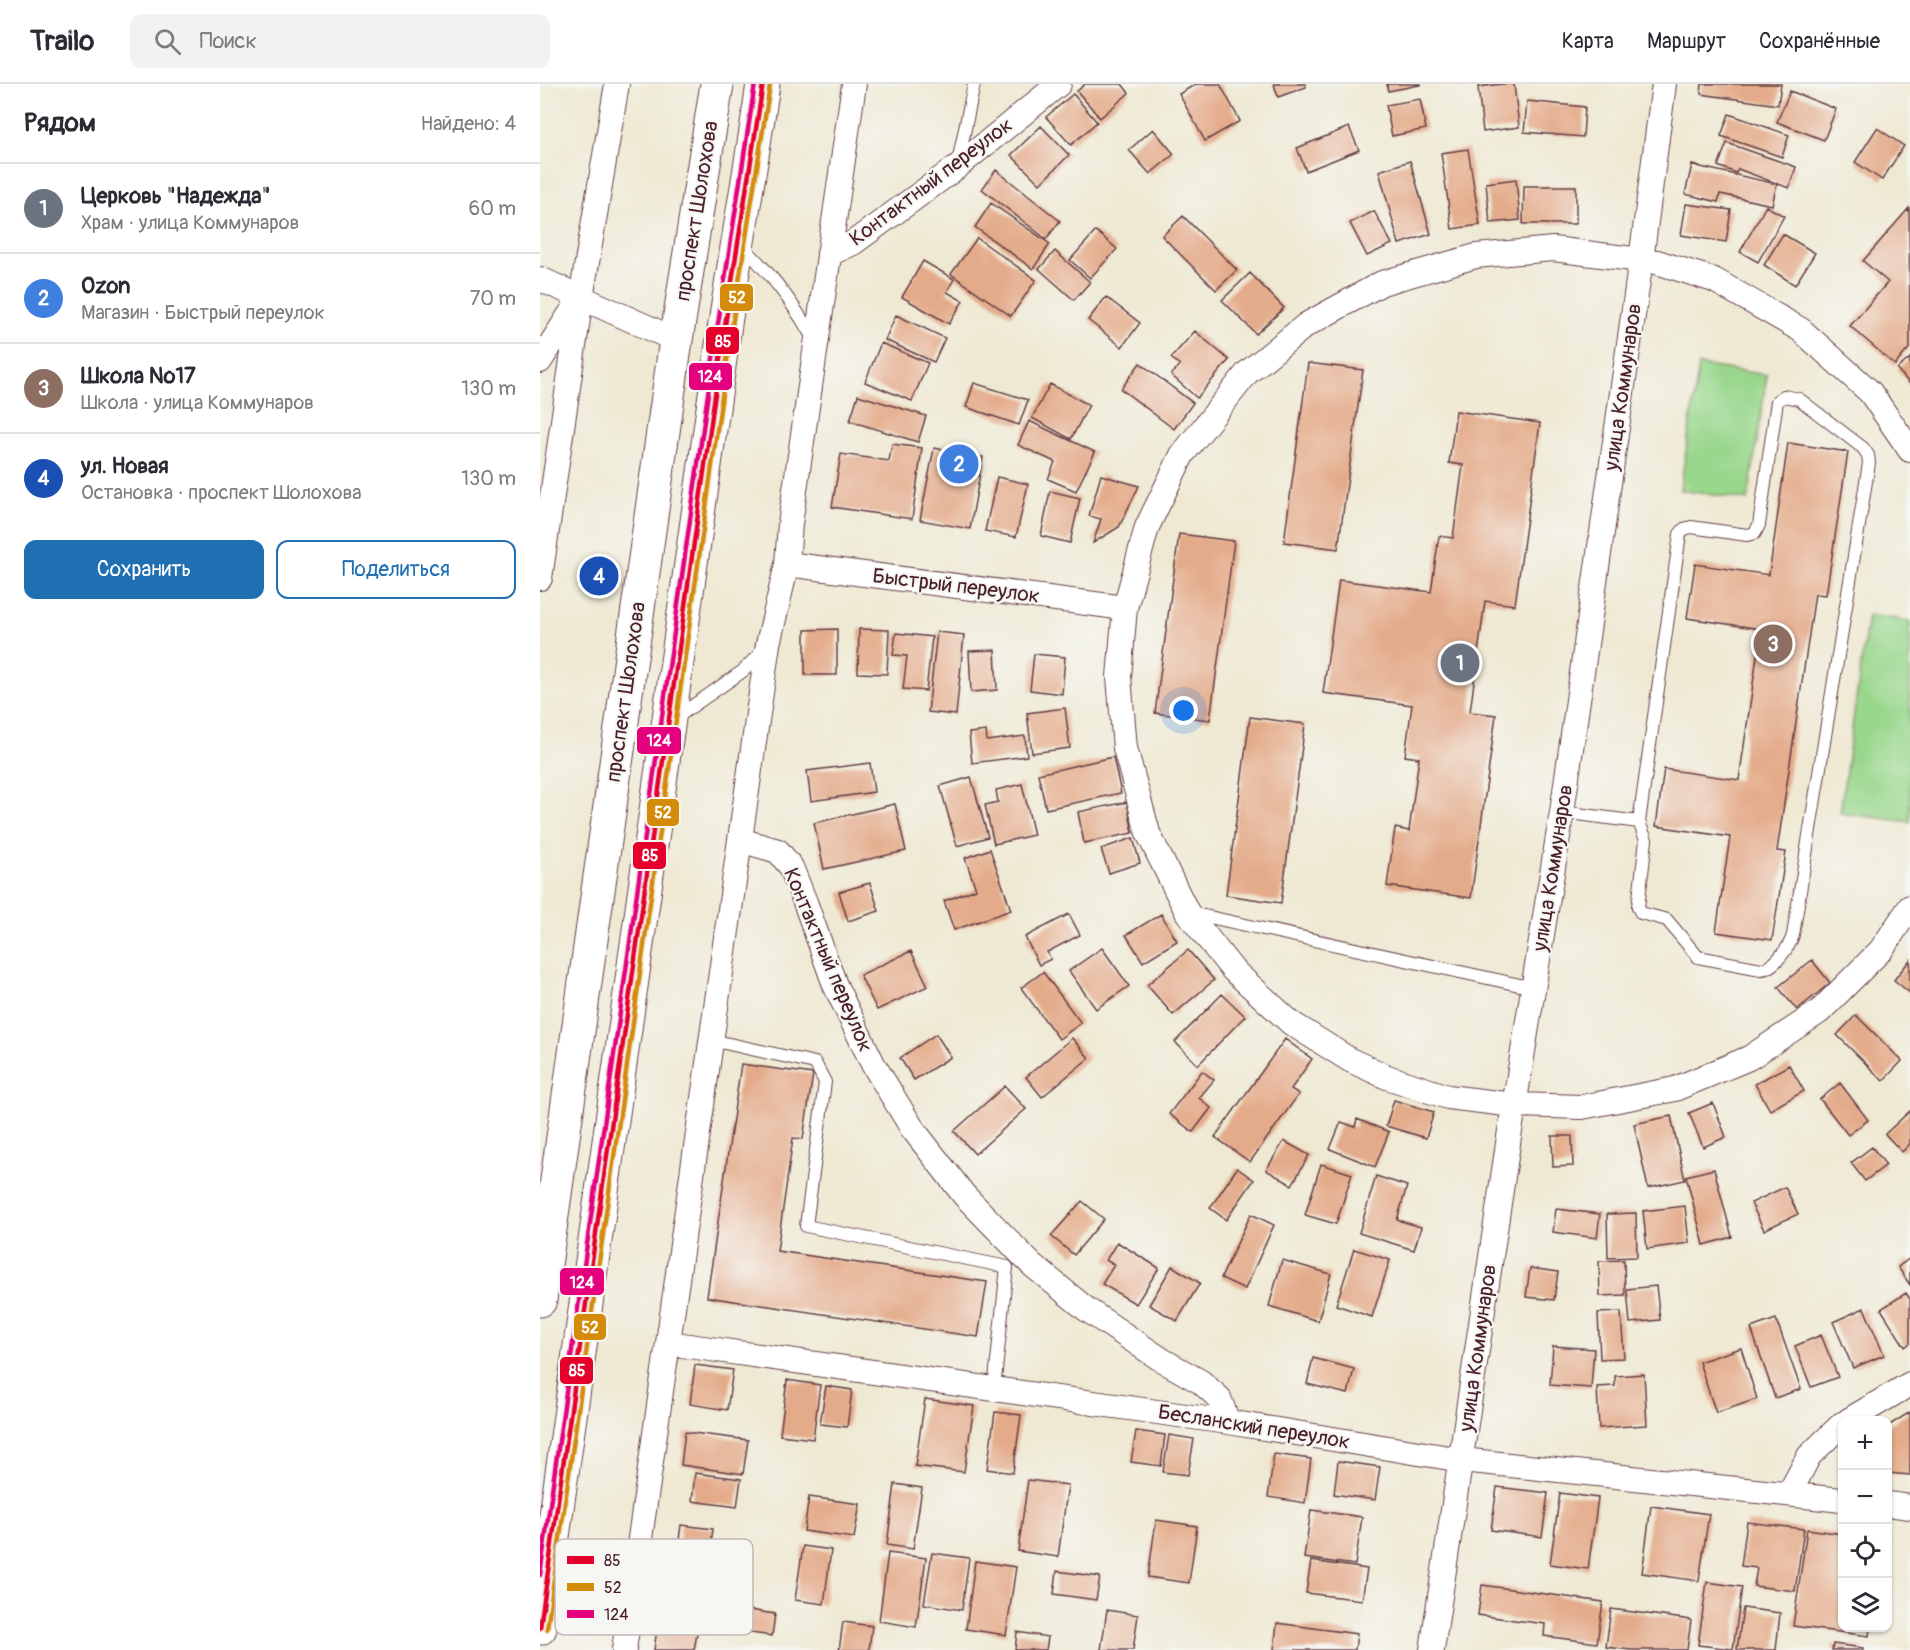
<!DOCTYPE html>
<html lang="ru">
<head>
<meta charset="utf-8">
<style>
  body { margin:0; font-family:Pangolin,sans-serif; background:#f2f2f3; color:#2b2b33 }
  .controls { position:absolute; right:18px; bottom:18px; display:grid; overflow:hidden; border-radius:12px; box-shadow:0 2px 4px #0004 }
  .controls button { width:54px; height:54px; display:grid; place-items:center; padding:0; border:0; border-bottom:2px solid #e1e1e2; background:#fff; color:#2b2b33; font:30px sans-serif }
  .you { position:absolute; left:644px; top:627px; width:21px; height:21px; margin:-15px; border:4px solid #fff; border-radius:50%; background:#1a73e8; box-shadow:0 0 0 9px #1a73e833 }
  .badge { display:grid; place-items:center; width:39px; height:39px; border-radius:50%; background:#1f6fb2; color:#fff; font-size:20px; font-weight:700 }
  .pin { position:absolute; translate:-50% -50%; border:3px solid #fff; box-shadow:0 2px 6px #0006 }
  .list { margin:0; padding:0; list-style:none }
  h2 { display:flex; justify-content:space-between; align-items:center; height:78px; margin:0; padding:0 24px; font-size:26px }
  h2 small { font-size:20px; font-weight:400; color:#7c7c81 }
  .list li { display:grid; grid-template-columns:39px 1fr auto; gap:18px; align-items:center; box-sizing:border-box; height:90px; padding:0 24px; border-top:2px solid #e1e1e2 }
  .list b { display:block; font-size:22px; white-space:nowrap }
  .list p { margin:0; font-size:20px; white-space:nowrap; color:#7c7c81 }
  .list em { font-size:20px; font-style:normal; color:#7c7c81 }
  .actions { display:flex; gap:12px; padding:18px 24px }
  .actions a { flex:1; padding:14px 0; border:2px solid #1f6fb2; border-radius:12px; text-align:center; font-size:21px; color:#1f6fb2 }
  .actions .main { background:#1f6fb2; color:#fff }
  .icon { flex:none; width:33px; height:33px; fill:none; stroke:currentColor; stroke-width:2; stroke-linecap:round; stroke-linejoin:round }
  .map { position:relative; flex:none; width:1370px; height:1566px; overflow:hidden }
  header { display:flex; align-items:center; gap:36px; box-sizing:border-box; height:84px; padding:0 30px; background:#fff; border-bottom:2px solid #e1e1e2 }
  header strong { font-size:28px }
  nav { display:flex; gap:33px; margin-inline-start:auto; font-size:21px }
  .search { width:420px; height:54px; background:#f2f2f3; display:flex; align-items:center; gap:15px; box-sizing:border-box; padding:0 21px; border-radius:12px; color:#7c7c81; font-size:22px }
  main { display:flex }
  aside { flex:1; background:#fff }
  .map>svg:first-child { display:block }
  .green { fill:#99d78c; stroke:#727b5c; stroke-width:1.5 }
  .building { fill:#e4ab8a }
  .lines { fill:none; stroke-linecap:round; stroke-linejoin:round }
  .lane-casing { stroke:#633d44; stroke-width:14 }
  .street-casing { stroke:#633d44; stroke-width:26 }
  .primary-casing { stroke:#633d44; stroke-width:35 }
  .lane { stroke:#fff; stroke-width:12 }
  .street { stroke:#fff; stroke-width:24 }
  .primary { stroke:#fff; stroke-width:33 }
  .bus-1-casing { stroke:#f6f6f2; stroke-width:9 }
  .bus-2-casing { stroke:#f6f6f2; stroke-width:9 }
  .bus-3-casing { stroke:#f6f6f2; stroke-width:9 }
  .bus-1 { stroke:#e4002b; stroke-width:4.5 }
  .bus-2 { stroke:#d48b09; stroke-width:4.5 }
  .bus-3 { stroke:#e5007d; stroke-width:4.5 }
  .labels { text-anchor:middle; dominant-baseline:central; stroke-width:4.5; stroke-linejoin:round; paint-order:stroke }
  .street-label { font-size:21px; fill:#4a1f2b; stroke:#f6f6f2 }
  .key { fill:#f6f6f2; stroke:#c2b6b6; stroke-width:1.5 }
  .key-label { font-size:16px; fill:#4a1f2b }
  .line-badge { stroke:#f6f6f2; stroke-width:2 }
  .badge-label { font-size:16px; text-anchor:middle; font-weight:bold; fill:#fff }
</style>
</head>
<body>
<header>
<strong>Trailo</strong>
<div class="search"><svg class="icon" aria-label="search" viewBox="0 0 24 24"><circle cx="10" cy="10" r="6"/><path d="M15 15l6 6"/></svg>Поиск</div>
<nav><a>Карта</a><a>Маршрут</a><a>Сохранённые</a></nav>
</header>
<main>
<aside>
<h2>Рядом<small>Найдено: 4</small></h2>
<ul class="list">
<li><span class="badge" style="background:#6b7280">1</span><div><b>Церковь &quot;Надежда&quot;</b><p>Храм · улица Коммунаров</p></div><em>60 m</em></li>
<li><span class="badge" style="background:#3f7fe0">2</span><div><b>Ozon</b><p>Магазин · Быстрый переулок</p></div><em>70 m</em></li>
<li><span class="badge" style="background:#8d6e63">3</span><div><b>Школа №17</b><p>Школа · улица Коммунаров</p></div><em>130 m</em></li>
<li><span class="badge" style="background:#1a4fb4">4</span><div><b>ул. Новая</b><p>Остановка · проспект Шолохова</p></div><em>130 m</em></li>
</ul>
<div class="actions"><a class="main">Сохранить</a><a>Поделиться</a></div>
</aside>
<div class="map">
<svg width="1370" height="1566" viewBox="0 0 1370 1566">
  <rect width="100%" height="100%" fill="#f6f6f2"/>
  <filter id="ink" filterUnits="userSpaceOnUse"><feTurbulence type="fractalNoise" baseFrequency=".0167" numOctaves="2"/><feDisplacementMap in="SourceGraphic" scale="12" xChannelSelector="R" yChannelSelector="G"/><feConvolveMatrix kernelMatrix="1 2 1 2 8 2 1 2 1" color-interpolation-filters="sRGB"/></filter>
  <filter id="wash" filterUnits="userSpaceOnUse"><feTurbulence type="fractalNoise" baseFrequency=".008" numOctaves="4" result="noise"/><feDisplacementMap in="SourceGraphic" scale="24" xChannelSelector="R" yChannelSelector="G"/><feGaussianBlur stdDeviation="1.35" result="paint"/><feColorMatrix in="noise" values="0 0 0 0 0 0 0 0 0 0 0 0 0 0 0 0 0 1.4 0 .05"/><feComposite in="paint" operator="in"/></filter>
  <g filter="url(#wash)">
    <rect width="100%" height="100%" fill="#efe9d3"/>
    <!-- green -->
    <path class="green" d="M1159,281l68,10 -19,125 -68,-10z
      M1328,531l42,6v201l-70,-9z"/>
    <g id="blocks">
      <!-- building -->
      <path class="building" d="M545,0h37l7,9 -29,25 -23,-27z
        M656,0h24l20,37 -35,20 -26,-47z
        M734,0h31l1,3 -28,10z
        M847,0h33v1l-32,6z
        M962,0h12l5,43 -36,5 -5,-45z
        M1162,0h79l-3,21 -77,-11z
        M1250,7l46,18 -12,31 -47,-18z
        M533,10l24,28 -26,23 -25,-28z
        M880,15l6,30 -34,7 -6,-31z
        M987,17l58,6 -2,30 -59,-5z
        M1189,30l60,21 -7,22 -61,-21z
        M501,42l28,29 -29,29 -29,-29z
        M809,43l10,23 -53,21 -9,-23z
        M1337,44l27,18 -22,34 -27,-18z
        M613,45l21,25 -24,20 -21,-24z
        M1187,59l69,24 -7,21 -51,-19 -2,4 -18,-7z
        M928,65l12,76 -28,4 -11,-76z
        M870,77l21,73 -32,10 -20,-73z
        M1152,81l85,19 -5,21 -52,-11 -2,8 -33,-8z
        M456,86l64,51 -14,18 -64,-50z
        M976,95l4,41 -30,3 -4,-40z
        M984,102h52v38h-53z
        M451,119l59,41 -17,25 -58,-42z
        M1146,120l45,6 -5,32 -45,-7z
        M1226,122l18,10 -26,46 -18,-10z
        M1369,124l1,139 -15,18 -45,-39 38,-44 -25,-21z
        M834,127l18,33 -25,12 -17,-33z
        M643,132l54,54 -21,20 -54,-54z
        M556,147l21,18 -27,29 -20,-18z
        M1243,150l32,19 -20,32 -31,-20z
        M437,154l59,42 -25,36 -60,-42z
        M515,167l35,31 -16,18 -35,-31z
        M383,177l31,18 -7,13 16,9 -14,23 -47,-27z
        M710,189l34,35 -28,26 -34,-34z
        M566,213l34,26 -18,24 -34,-27z
        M356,231l49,23 -11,24 -49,-22z
        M655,247l34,29 -32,38 -26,-23 9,-10 -9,-7z
        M341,259l47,20 -16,38 -47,-19z
        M1370,274v26l-13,-15z
        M600,279l53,40 -19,26 -53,-40z
        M768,279l55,7 -25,179 -54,-7z
        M434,299l54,17 -9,25 -53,-18z
        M510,300l39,21 -18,34 -39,-21z
        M318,311l68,21 -8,26 -68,-21z
        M916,327l84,12 -25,182 -30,-4 -15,111 26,3 -25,183 -84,-12 8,-58 14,3 10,-73 -14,-2 7,-51 -89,-12 16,-113 92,12 8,-56 14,2 10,-73 -14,-2z
        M489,337l66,31 -19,39 -28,-12 7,-17 -37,-17z
        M1248,359l60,9 -22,143 -11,-1 -38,257 9,1 -14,88 -56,-8 14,-95 -74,-11 8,-57 75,11 22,-151 -74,-11 8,-54 74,11z
        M352,360l30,4 -10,71 -80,-12 9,-53 48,7z
        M394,364l49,9 -13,72 -50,-9z
        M561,391l38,11 -20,41 -26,16 8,-24 -12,-3z
        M457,393l31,7 -12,53 -31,-6z
        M510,407l30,7 -10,45 -29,-7z
        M639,450l55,7 -24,179 -55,-7z
        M297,545v46h-32v-45z
        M319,545l30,1 -2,44 -29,-1z
        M397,548l27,3 -8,80 -28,-3z
        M356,549l36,4 -6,54 -23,-2 4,-33 -14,-1z
        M455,566l2,40 -26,2 -2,-41z
        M494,570l31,3 -3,37 -32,-4z
        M525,624l5,40 -38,5 -5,-40z
        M710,633l55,7 -24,179 -55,-8z
        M446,647l1,10 38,-5 2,20 -55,7 -3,-30z
        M573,673l8,36 -75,16 -8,-35z
        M330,679l4,29 -63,9 -4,-30z
        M431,693l17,60 -31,9 -17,-60z
        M482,700l12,51 -40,9 -9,-39 13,-3 -2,-12z
        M587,718l6,31 -49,10 -6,-31z
        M355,720l11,47 -82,18 -10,-46z
        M593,754l7,25 -31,10 -8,-24z
        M450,765l21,61 -57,20 -10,-29 32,-12 -11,-31z
        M330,799l9,28 -31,10 -9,-29z
        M529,830l11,21 -33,17 4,7 -12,6 -14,-28z
        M621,830l16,27 -34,21 -17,-27z
        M562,864l27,38 -33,23 -27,-38z
        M648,866l26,30 -41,35 -26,-30z
        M371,867l17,35 -51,24 -17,-35z
        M1272,876l18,23 -33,27 -19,-23z
        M1370,876v33l-16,-13z
        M503,888l38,51 -22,16 -38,-51z
        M682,910l23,22 -47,49 -23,-23z
        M1316,931l46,46 -19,20 -46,-46z
        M396,950l15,23 -37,23 -14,-22z
        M532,954l17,20 -47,39 -16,-20z
        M745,955l27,20 -21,30 8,5 -49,68 -35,-25z
        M201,980l72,10 -10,65 -10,-1 -16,113 210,31 -9,55 -271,-40z
        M1249,981l15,26 -34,19 -15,-26z
        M662,987l12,9 -15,18 12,10 -18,24 -24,-18z
        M1300,999l28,37 -20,15 -28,-36z
        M465,1002l21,23 -51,45 -21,-23z
        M854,1016l40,12 -8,26 -40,-12z
        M1173,1019l13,34 -23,10 -14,-34z
        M1370,1027v33l-8,8 -17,-18z
        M1131,1032l14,64 -37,8 -14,-64z
        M817,1035l32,13 -14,35 -45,-18 11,-27 14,5z
        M1012,1052h20l1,30 -20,1z
        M744,1057l25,14 -17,30 -26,-15z
        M1332,1063l14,18 -21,16 -14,-18z
        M781,1080l31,10 -16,50 -31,-9z
        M697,1084l17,12 -28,40 -16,-12z
        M1174,1085l18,68 -28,8 -18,-69z
        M836,1092l31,10 -10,34 24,7 -7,23 -55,-17z
        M1245,1103l13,27 -34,16 -13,-27z
        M542,1117l22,18 -30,36 -23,-19z
        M1145,1122l4,37 -42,6 -4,-38z
        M1016,1125l44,5 -3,24 -44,-6z
        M1096,1129l1,44 -29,1 -1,-44z
        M711,1130l23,11 -29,64 -24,-11z
        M577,1158l42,26 -23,36 -34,-20 12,-19 -8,-5z
        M814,1165l36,11 -18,57 -36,-12z
        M1370,1174v27l-12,-18z
        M742,1176l49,14 -13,47 -49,-15z
        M1084,1176l1,35 -25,1 -1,-35z
        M632,1182l28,17 -23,38 -28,-16z
        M990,1184l28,4 -4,28 -28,-3z
        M1116,1202l4,34 -30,3 -3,-34z
        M1366,1209l4,6v44l-5,4 -24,-38z
        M1324,1224l20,47 -31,13 -20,-46z
        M1081,1228l3,46 -24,1 -2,-46z
        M1236,1235l25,70 -26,9 -24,-70z
        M1281,1251l17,42 -27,10 -16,-41z
        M1013,1262l41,3 -3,39 -41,-3z
        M1201,1264l16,51 -41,14 -17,-51z
        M773,1274l41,11 -6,25 -41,-10z
        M155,1281l38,5 -6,40 -37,-6z
        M1104,1290l3,51 -48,3 -2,-41 18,-1v-10z
        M247,1296l33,5 -7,54 -33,-4z
        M286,1302l26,4 -5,37 -27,-3z
        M385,1315l49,7 -10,66 -49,-6z
        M455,1328l26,3 -8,58 -26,-4z
        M1370,1328v63l-22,-2v-47z
        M596,1347l29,4 -4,31 -30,-4z
        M145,1348l63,8 -5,34 -62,-9z
        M629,1351l25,4 -6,36 -25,-3z
        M734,1370l37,5 -6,44 -37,-6z
        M798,1377l42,6 -5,33 -41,-6z
        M155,1389l46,6 -4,28 -45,-6z
        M488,1396l40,5 -10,72 -40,-6z
        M355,1400l27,4 -9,61 -26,-4z
        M957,1403l51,6 -6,44 -51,-7z
        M1020,1409l38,5 -10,71 -38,-5z
        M269,1413l51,7 -6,34 -50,-7z
        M1111,1422l58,8 -10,67 -57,-8z
        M771,1426l51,7 -7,48 -51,-7z
        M616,1436l41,6 -8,57 -41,-6z
        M1207,1438l57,7 -9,62 -41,-5 3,-18 -16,-2z
        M141,1441l32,4 -4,30 -32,-4z
        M1267,1445l35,5v94h28l-1,8 -76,-10z
        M263,1462l28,4 -7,54 -29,-4z
        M348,1469l38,5 -10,69 -37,-6z
        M392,1469l37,5 -7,52 -38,-6z
        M435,1477l41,6 -10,68 -40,-6z
        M771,1477l56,8 -5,31 -56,-7z
        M517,1487l43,6 -4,23 -42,-6z
        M1167,1498l35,5 -9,62 -35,-4z
        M942,1501l121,17 -6,41 -53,-7 1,-12 -67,-9z
        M164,1519l71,11 -3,22 -71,-10z
        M1203,1524l37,5 -4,37h-39z
        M1071,1525l80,11 -4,30h-56l-25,-3z
        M567,1526l31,5 -5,35h-32z
        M118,1538l40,6 -4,22h-40z
        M303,1538l29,4 -3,24h-30z
        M737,1539l80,11 -2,16h-81z
        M477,1548l31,5 -2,13h-31z
        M1293,1560l30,4v2h-31z"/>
    </g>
  </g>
  <g filter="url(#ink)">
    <use href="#blocks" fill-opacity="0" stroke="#633d44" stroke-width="1.5"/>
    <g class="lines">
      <defs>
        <path id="lane" d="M418,79l16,-79
          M201,161c30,28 53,59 73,95
          M134,635l69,-48 21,-22
          M1022,728l77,10 41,-288 4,-5 7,-2 56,8 8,-2 4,-8 18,-124 7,-5 15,3 64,49 5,7 1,8 -76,472c-3,11 -19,34 -32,34l-63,-12 -31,-37 -26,-7 -3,-6 8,-67 -7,-18
          M651,829l342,75
          M171,956l104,23 10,19 -19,144 201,41 -13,122"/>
        <path id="street" d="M289,170l24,-11 104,-76 102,-83
          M0,195l136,61
          M0,277l36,-56
          M1370,366l-40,-58 -69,-62 -87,-50 -57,-18 -104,-13 -77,7 -94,27 -76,42 -59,48 -65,82 -35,72 -22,81 -6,69 6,71 23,85 39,79 45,57 59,54 59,37 37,17 61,20 66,8 68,2 93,-18 74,-31 70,-46 62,-62 29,-43
          M247,480l338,44
          M0,494l41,-280 36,-214
          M200,756l38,11 13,16 14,35 30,83 38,79 39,64 52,67 67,69 55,45 76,51 39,22 18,16 9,24
          M128,1259l560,79 234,38 380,40
          M1309,1336l61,-36
          M1249,1410l20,-38 33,-32
          M1348,1420l22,3
          M84,1566l144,-1006 19,-80 3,-40 64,-440
          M892,1566l77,-513 53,-325 79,-552 23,-176"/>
        <path id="primary" d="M0,1216l136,-960 41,-256
          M0,1544l183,-1290c12,-85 28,-169 40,-254"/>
      </defs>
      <!-- lane casing -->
      <use href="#lane" class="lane-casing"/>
      <!-- street casing -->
      <use href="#street" class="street-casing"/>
      <!-- primary casing -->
      <use href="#primary" class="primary-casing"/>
      <!-- lane -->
      <use href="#lane" class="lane"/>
      <!-- street -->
      <use href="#street" class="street"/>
      <!-- primary -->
      <use href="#primary" class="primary"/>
      <defs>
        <path id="bus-1" d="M0,1544l183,-1290 40,-254"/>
        <path id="bus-2" d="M7,1545l183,-1290 40,-254"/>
        <path id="bus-3" d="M0,1491l176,-1238 39,-253"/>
      </defs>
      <!-- bus-1 casing -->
      <use href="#bus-1" class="bus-1-casing"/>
      <!-- bus-2 casing -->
      <use href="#bus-2" class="bus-2-casing"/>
      <!-- bus-3 casing -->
      <use href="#bus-3" class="bus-3-casing"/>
      <!-- bus-1 -->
      <use href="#bus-1" class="bus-1"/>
      <!-- bus-2 -->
      <use href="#bus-2" class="bus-2"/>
      <!-- bus-3 -->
      <use href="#bus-3" class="bus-3"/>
    </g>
  </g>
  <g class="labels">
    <!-- street labels -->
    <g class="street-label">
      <text transform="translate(391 98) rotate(-37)">Контактный переулок</text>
      <text transform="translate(157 127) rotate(-81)">проспект Шолохова</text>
      <text transform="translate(1083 303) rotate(-82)">улица Коммунаров</text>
      <text transform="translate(416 502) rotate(7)">Быстрый переулок</text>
      <text transform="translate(86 608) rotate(-82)">проспект Шолохова</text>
      <text transform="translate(1013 784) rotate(-81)">улица Коммунаров</text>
      <text transform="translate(288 876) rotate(67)">Контактный переулок</text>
      <text transform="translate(938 1264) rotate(-82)">улица Коммунаров</text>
      <text transform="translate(714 1343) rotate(9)">Бесланский переулок</text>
    </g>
  </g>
  <!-- legend -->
  <rect x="15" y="1455" width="198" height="96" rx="9" class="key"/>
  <rect x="27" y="1472" width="27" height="8" fill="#e4002b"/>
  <rect x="27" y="1499" width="27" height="8" fill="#d48b09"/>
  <rect x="27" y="1526" width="27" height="8" fill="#e5007d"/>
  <g class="key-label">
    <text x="64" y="1482">85</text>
    <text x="64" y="1509">52</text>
    <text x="64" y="1536">124</text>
  </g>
  <g class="line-badge">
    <rect x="179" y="199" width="35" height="29" rx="6" fill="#d48b09"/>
    <rect x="165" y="242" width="35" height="29" rx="6" fill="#e4002b"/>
    <rect x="148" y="278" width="45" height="29" rx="6" fill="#e5007d"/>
    <rect x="96" y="642" width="46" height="29" rx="6" fill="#e5007d"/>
    <rect x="106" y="714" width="34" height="29" rx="6" fill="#d48b09"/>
    <rect x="92" y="757" width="35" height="29" rx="6" fill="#e4002b"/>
    <rect x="19" y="1183" width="46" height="29" rx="6" fill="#e5007d"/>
    <rect x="33" y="1229" width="34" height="28" rx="6" fill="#d48b09"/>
    <rect x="19" y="1272" width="35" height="29" rx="6" fill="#e4002b"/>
  </g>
  <g class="badge-label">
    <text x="197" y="219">52</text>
    <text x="183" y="263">85</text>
    <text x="170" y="298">124</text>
    <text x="119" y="662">124</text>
    <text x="123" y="734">52</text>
    <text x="110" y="777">85</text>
    <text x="42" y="1204">124</text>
    <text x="50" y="1249">52</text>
    <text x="37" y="1292">85</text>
  </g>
</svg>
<div class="controls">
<button>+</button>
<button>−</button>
<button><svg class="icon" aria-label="locate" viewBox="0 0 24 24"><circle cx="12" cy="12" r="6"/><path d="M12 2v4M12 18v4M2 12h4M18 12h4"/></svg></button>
<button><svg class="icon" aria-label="layers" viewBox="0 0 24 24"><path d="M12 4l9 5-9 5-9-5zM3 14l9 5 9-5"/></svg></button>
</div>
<div class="you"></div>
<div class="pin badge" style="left:920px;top:579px;background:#6b7280">1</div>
<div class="pin badge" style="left:419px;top:380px;background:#3f7fe0">2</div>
<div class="pin badge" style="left:1233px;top:560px;background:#8d6e63">3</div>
<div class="pin badge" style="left:59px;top:492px;background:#1a4fb4">4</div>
</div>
</main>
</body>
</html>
